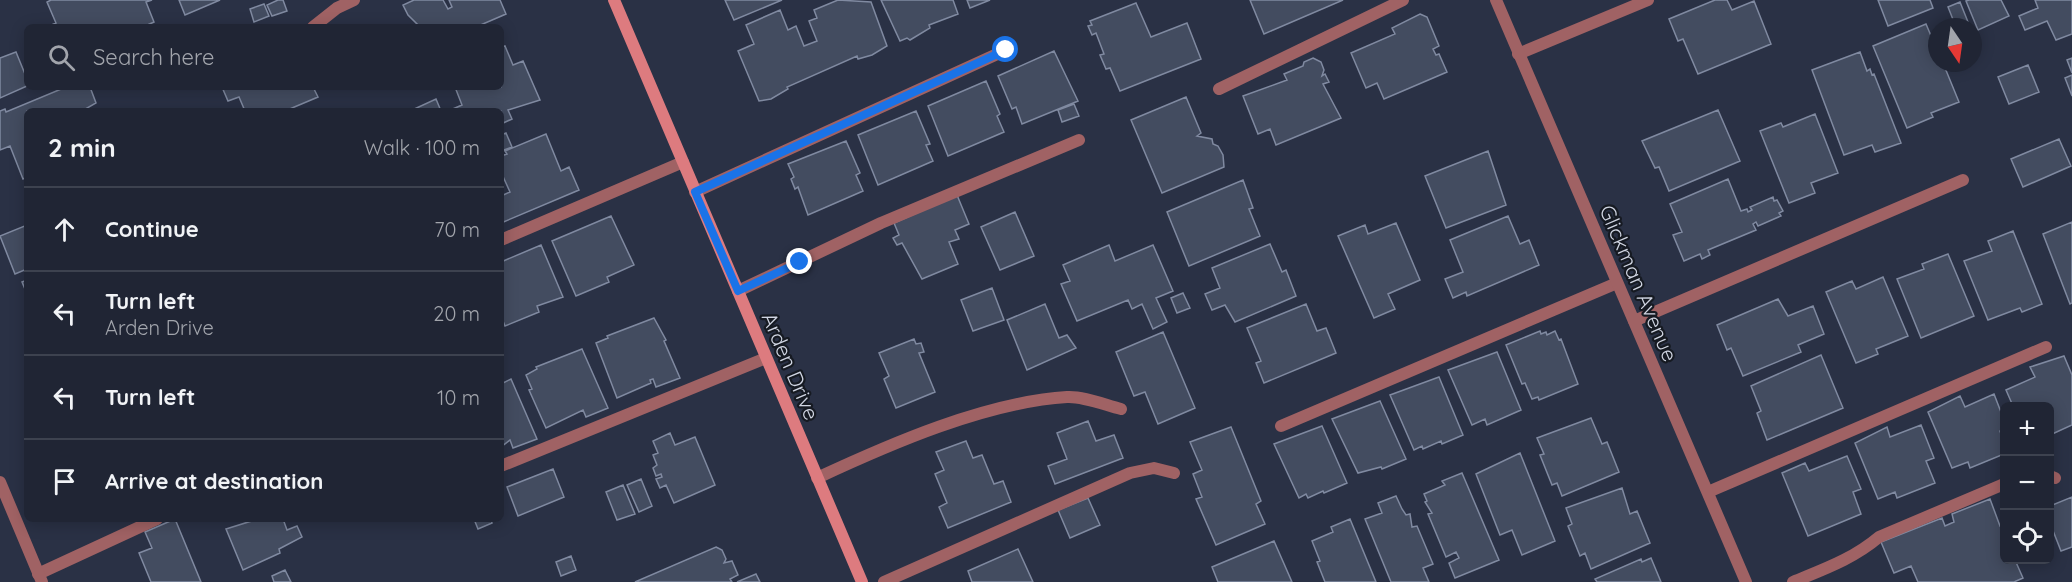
<!DOCTYPE html>
<html lang="en">
<head>
<meta charset="utf-8">
<style>
  body { margin:0; font-family:Quicksand,sans-serif; background:#282d3c; color:#f1f3f6 }
  .controls { position:absolute; right:18px; bottom:18px; display:grid; overflow:hidden; border-radius:9px; box-shadow:0 3px 15px #0003 }
  .controls button { width:54px; height:54px; display:grid; place-items:center; padding:0; border:0; border-bottom:2px solid #3d424f; background:#202534; color:#f1f3f6; font:30px sans-serif }
  .compass { position:absolute; left:1928px; top:18px; width:54px; height:54px; border-radius:50%; background:#202534; box-shadow:0 3px 15px #0003; rotate:167deg }
  .stop { position:absolute; width:18px; height:18px; margin:-14px; border:4px solid #1a73e8; border-radius:50%; background:#fff }
  .stop.end { background:#1a73e8; border-color:#fff; box-shadow:0 2px 6px #0008 }
  .list { margin:0; padding:0; list-style:none }
  h2 { display:flex; justify-content:space-between; align-items:center; height:78px; margin:0; padding:0 24px; font-size:26px }
  h2 small { font-size:20px; font-weight:400; color:#a2a5ac }
  .list li { display:grid; grid-template-columns:39px 1fr auto; gap:18px; align-items:center; box-sizing:border-box; height:84px; padding:0 24px; border-top:2px solid #3d424f }
  .list b { display:block; font-size:22px; white-space:nowrap }
  .list p { margin:0; font-size:20px; white-space:nowrap; color:#a2a5ac }
  .list em { font-size:20px; font-style:normal; color:#a2a5ac }
  .icon { flex:none; width:33px; height:33px; fill:none; stroke:currentColor; stroke-width:2; stroke-linecap:round; stroke-linejoin:round }
  .map { position:relative; flex:none; width:2072px; height:582px; overflow:hidden }
  .search { position:absolute; background:#202534; box-shadow:0 3px 15px #0003; left:24px; top:24px; width:480px; height:66px; display:flex; align-items:center; gap:15px; box-sizing:border-box; padding:0 21px; border-radius:9px; color:#a2a5ac; font-size:22px }
  .panel { position:absolute; background:#202534; box-shadow:0 3px 15px #0003; left:24px; top:108px; width:480px; height:414px; border-radius:9px }
  .map>svg:first-child { display:block }
  .building { fill:#434c60; stroke:#808aa1; stroke-width:1.5 }
  .lines { fill:none; stroke-linecap:round; stroke-linejoin:round }
  .lane { stroke:#a06264; stroke-width:12 }
  .street { stroke:#a06264; stroke-width:12 }
  .secondary { stroke:#dd7b7f; stroke-width:12 }
  .route { stroke:#1a73e8; stroke-width:8 }
  .labels { text-anchor:middle; dominant-baseline:central; stroke-width:4.5; stroke-linejoin:round; paint-order:stroke }
  .street-label { font-size:21px; fill:#d0d5e2; stroke:#161a22 }
</style>
</head>
<body>
<div class="map">
<svg width="2072" height="582" viewBox="0 0 2072 582">
  <rect width="100%" height="100%" fill="#2a3145"/>
  <!-- building -->
  <path class="building" d="M51,0h101l-6,2 8,20 -11,5h-96l9,-4 -9,-21z
    M179,0h41l-35,15z
    M278,0h5l4,11 -15,5 -5,-11z
    M414,0h29l5,9 4,-2 -3,-7h51l6,14 -30,13h-61l3,-2 -10,-10 -5,-10z
    M725,0h57l-48,20z
    M838,0l33,2 16,44 -15,9 -14,4 -1,-3 -70,31 1,2 -17,10 -12,2 -21,-50 16,-7 -8,-19 34,-15 8,20 8,-4 8,20 13,-5 -8,-20 8,-3 -3,-8z
    M881,0h72l5,14 -29,11 1,3 -20,12 -3,-2 -7,3z
    M967,0h23l-20,8z
    M1250,0h93l-79,34z
    M1715,0h12l5,10 22,-9 17,43 -73,30 -15,-35 -5,2 -9,-22z
    M1878,0h52l3,8 -45,18z
    M1969,0h32l8,16 -31,14 -12,-29z
    M2035,0h37v34l-16,6 -9,-19 -22,9 -6,-14 19,-8z
    M1960,2l8,20 -12,5 -8,-20z
    M1136,3l15,34 36,-14 14,36 -81,32 -10,-23 -4,1 -6,-14 4,-1 -8,-21 -4,2 -4,-9 4,-1 -2,-4z
    M264,4l5,12 -15,6 -4,-13z
    M1420,14l7,3 12,29 -6,3 3,6 3,-1 8,18 -63,27 -7,-16 -11,5 -15,-35 44,-19 -3,-6z
    M1926,24l11,26v13h6l16,39 -28,11 2,4 -26,11 -34,-82z
    M505,46l8,19 10,-4 17,39 -32,10 4,9 -11,5v-13h-53l14,-6 -7,-18h46v-40z
    M1054,51l24,50 -56,23 -6,-17 -4,2 -14,-33z
    M16,52l11,27v7l-27,12v-40z
    M1860,52l7,19 3,-2 2,6 2,-1 27,69 -26,9 -3,-7 -28,10 -32,-85z
    M1313,58l8,4 3,8 -2,6 3,-2 4,8 -6,2 18,34 -65,27 -6,-16 -12,5 -15,-38 44,-16 -3,-6 19,-8 1,-4z
    M2072,58v15l-5,-13z
    M2028,65l11,27 -30,12 -11,-27z
    M2072,75v21l-7,-18z
    M986,81l14,33 -3,2 7,16 -56,24 -20,-50z
    M66,87h24l6,16 -14,8h-55v66l-4,2 -13,-33 -10,4v-39l5,-2 1,3z
    M222,87h91l5,10 -33,14h-40l-6,-14 -11,4z
    M1186,97l15,36 -4,3 15,3 1,5 5,2 5,9 1,12 -62,26 -31,-73z
    M436,99l5,12h-31z
    M1074,104l5,12 -17,6 -4,-12z
    M1718,110l22,51 -71,30 -10,-24 -4,1 -13,-27z
    M916,111l14,33 -4,1 7,16 -55,24 -20,-50z
    M1815,114l23,59 -27,10 4,10 -26,10 -29,-72 21,-8 2,4z
    M506,133l6,14 -11,4v-16z
    M546,134l15,37 8,-4 10,23 -78,33v-27l9,-4 -9,-20v-16l6,-2 -2,-3z
    M2059,139l12,27 -48,21 -12,-28z
    M846,141l14,32 -4,2 7,16 -55,24 -10,-28 -3,2 -4,-10 3,-2 -6,-13z
    M1488,151l18,54 -60,23 -21,-52z
    M1728,179l13,32 6,-2 1,3 4,-2 -2,-3 23,-10 1,4 3,-1 6,11 -4,2 2,3 -23,10 -2,-4 -3,2 3,6 -48,20 2,5 -8,4 -2,-5 -16,7 -11,-26 9,-3 -12,-28z
    M1243,180l10,28 -4,1 11,27 -71,30 -22,-54z
    M957,195l12,29 -14,6 4,9 -10,3 9,22 -36,15 -20,-36 -5,2 -4,-7 6,-3 -5,-12z
    M1015,212l19,44 -34,14 -19,-43z
    M611,216l23,49 -27,12 2,5 -33,14 -24,-55z
    M1508,216l12,28 9,-4 10,25 -72,31 -1,-4 -13,6 -8,-19 18,-7 -13,-32z
    M2072,222v81l-2,1 -27,-70z
    M1396,223l24,57 -32,14 7,15 -21,9 -36,-82 27,-11 3,9z
    M27,225v44l-12,5 -15,-38z
    M2013,231l29,73 -20,8 -2,-4 -32,12 -24,-59 28,-10 -4,-10z
    M1270,244l12,28 4,-2 10,26 -61,26 -10,-17 -13,5 -7,-16 15,-6 -8,-20z
    M541,245l22,52 -26,9 2,6 -34,14 -4,-10v-54z
    M1109,245l6,16 38,-16 20,46 -17,7 11,24 -14,7 -11,-25 -10,5 -4,-9 -51,21 -16,-37 9,-3 -7,-16z
    M1948,254l26,62 -53,22 -24,-59 27,-10 -2,-5z
    M1883,277l25,59 -32,13 2,5 -22,9 -30,-71 26,-11 4,8z
    M27,280v14l-5,-12z
    M992,288l12,32 -31,11 -12,-31z
    M1183,293l7,15 -13,5 -6,-15z
    M1778,299l10,17 25,-10 11,28 -26,11 3,7 -58,24 -12,-28 -4,2 -10,-25z
    M1045,304l14,34 8,-3 9,13 -49,22 -20,-50z
    M1306,304l11,27 9,-3 10,25 -72,30 -8,-20 5,-2 -14,-33z
    M654,318l12,22 -2,1 16,37 -24,9 -3,-8 -3,1 1,3 -34,15 -21,-55 12,-5 -1,-2z
    M1540,331l1,3 5,-2 1,3 8,-4 4,9 2,-1 17,45 -39,16 -1,-3 -6,2 -7,-16 -3,1 -16,-39z
    M1163,332l32,76 -37,16 -13,-32 -11,4 -18,-44z
    M914,339l2,5 5,-1 3,9 -5,1 16,39 -39,16 -12,-29 5,-3 -10,-23z
    M582,349l26,59 -22,9 -3,-7 -37,18 -17,-38 3,-1 -6,-14 11,-6 -1,-2z
    M1497,352l24,58 -34,15 -2,-6 -13,6 -24,-55z
    M1821,355l22,53 -76,32 -10,-27 4,-2 -10,-25z
    M2064,356l8,19v50l-22,10v-29h-37l-7,-16 29,-13 -5,-10z
    M1439,377l24,58 -21,9 -1,-3 -18,8 -1,-3 -8,4 -24,-55z
    M511,379l26,60 -24,9 -3,-8 -9,7v-63z
    M1994,394l10,26v9l-4,2 4,11v12l-34,14 -2,-6 -16,6 -24,-56 32,-16 5,11z
    M1380,401l26,58 -24,10 -1,-2 -23,6 -26,-54z
    M1591,418l11,26 5,-2 12,30 -57,24 -5,-13 -5,2 -12,-30 4,-1 -7,-16z
    M1088,421l8,20 18,-6 9,23 -68,26 -7,-18 19,-7 -10,-26z
    M1921,425l13,33 -8,3 9,22 -38,15 -2,-6 -17,7 -23,-56 32,-16 3,10z
    M1322,426l25,57 -23,10 -1,-2 -15,7 -2,-4 -7,4 -25,-54z
    M1231,427l30,74 -5,3 9,20 -49,21 -20,-46 6,-2 -9,-23 9,-4 -12,-28z
    M670,433l5,12 20,-8 20,48 -41,18 -8,-18 -6,3 -4,-9 6,-2 -1,-3 -5,2 -3,-8 4,-3 -4,-10 5,-2 -5,-12z
    M966,441l7,17 9,-3 12,29 9,-3 8,21 -63,26 -9,-21 8,-4 -12,-29 9,-4 -8,-18z
    M1520,453l35,88 -33,14 -10,-25 -12,5 -24,-61z
    M1847,456l14,33 -8,3 8,22 -53,22 -26,-63 23,-10 4,8z
    M553,469l11,28 -46,19 -11,-29z
    M1462,473l37,87 -44,18 -6,-15 10,-5 -3,-6 -10,5 -18,-43 4,-1 -7,-11 2,-1 -3,-7 21,-9 -3,-4z
    M641,479l11,27 -13,6 -12,-27z
    M623,485l12,29 -18,6 -11,-28z
    M1622,488l8,26 7,-3 13,32 -59,26 -6,-16 -5,3 -12,-30 4,-2 -6,-16z
    M1396,496l6,13 4,6 4,-1 2,13 5,-1 16,38 -10,4 6,14h-38l-26,-63 17,-6 -4,-10z
    M2072,497v50l-11,4 -11,-28v-17z
    M1088,498l12,27 -30,13 -12,-28z
    M1990,499l10,27 4,-2v36h11l8,18 -9,4h-96l-7,-16 -17,7 -13,-31 61,-24 3,8 9,-4 -2,-8z
    M175,519l26,63h-50l-12,-29 13,-5 -7,-16z
    M258,519h25l4,11 10,-4 5,11 -23,12 1,4 -37,17 -17,-41z
    M474,519h17l1,4 -14,6z
    M1350,519l26,63h-51l-8,-20 3,-1 -8,-20 21,-9 -2,-5z
    M1274,541l18,41h-74l-6,-15z
    M716,547l6,3 4,9 -2,4 8,-2 6,14 -8,4 2,3h-97z
    M1018,549l15,33h-61l-4,-11z
    M571,556l5,14 -15,6 -5,-14z
    M1651,558l10,24h-64l-2,-3 46,-20 1,3z
    M285,570l6,12h-17l-2,-6z
    M756,574l4,8h-23z"/>
  <g class="lines">
    <!-- lane -->
    <path class="lane" d="M313,27l24,-19 17,-8
      M1518,54l130,-54
      M1219,89l184,-89
      M695,192l311,-142
      M501,240l182,-78
      M738,291l143,-68 198,-83
      M1634,321l329,-141
      M1281,426l336,-143
      M501,466l265,-108
      M2050,476l5,2
      M817,478c73,-34 169,-76 250,-81 16,-1 38,8 54,12
      M1708,492l338,-145
      M38,574l119,-55
      M884,582l246,-109 24,-5 20,5
      M1793,582c31,-13 60,-23 86,-45l125,-53"/>
    <!-- street -->
    <path class="street" d="M1496,0l250,582
      M0,482l42,100"/>
    <!-- secondary -->
    <path class="secondary" d="M614,0l248,582"/>
  </g>
  <g class="lines">
    <!-- route -->
    <path class="route" d="M800,262l-62,29 -43,-99 311,-142"/>
  </g>
  <g class="labels">
    <!-- street labels -->
    <g class="street-label">
      <text transform="translate(1639 283) rotate(67)">Glickman Avenue</text>
      <text transform="translate(791 366) rotate(67)">Arden Drive</text>
    </g>
  </g>
</svg>
<div class="controls">
<button>+</button>
<button>−</button>
<button><svg class="icon" aria-label="locate" viewBox="0 0 24 24"><circle cx="12" cy="12" r="6"/><path d="M12 2v4M12 18v4M2 12h4M18 12h4"/></svg></button>
</div>
<svg class="compass" viewBox="-18 -18 36 36"><path d="M0-13l5 13h-10z" fill="#e53935"/><path d="M0 13l5-13h-10z" fill="#a2a5ac"/></svg>
<div class="stop" style="left:1006px;top:50px"></div>
<div class="stop end" style="left:800px;top:262px"></div>
<div class="search"><svg class="icon" aria-label="search" viewBox="0 0 24 24"><circle cx="10" cy="10" r="6"/><path d="M15 15l6 6"/></svg>Search here</div>
<section class="panel">
<h2>2 min<small>Walk · 100 m</small></h2>
<ul class="list">
<li><svg class="icon" aria-label="ahead" viewBox="0 0 24 24"><path d="M12 20V5M6 11l6-6 6 6"/></svg><div><b>Continue</b></div><em>70 m</em></li>
<li><svg class="icon" aria-label="left" viewBox="0 0 24 24"><path d="M17 20v-9H6M10 6l-5 5 5 5"/></svg><div><b>Turn left</b><p>Arden Drive</p></div><em>20 m</em></li>
<li><svg class="icon" aria-label="left" viewBox="0 0 24 24"><path d="M17 20v-9H6M10 6l-5 5 5 5"/></svg><div><b>Turn left</b></div><em>10 m</em></li>
<li><svg class="icon" aria-label="arrive" viewBox="0 0 24 24"><path d="M6 21V4h12l-3 4 3 4H6"/></svg><div><b>Arrive at destination</b></div></li>
</ul>
</section>
</div>
</body>
</html>
